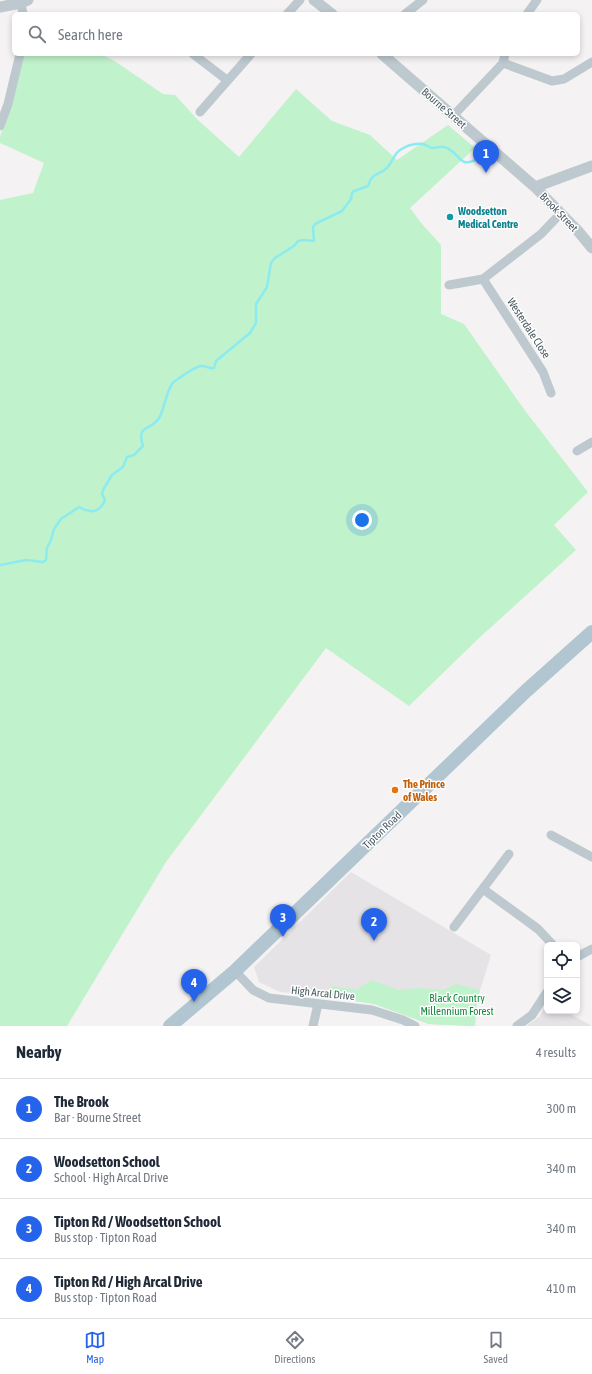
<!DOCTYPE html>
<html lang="en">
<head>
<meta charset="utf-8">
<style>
  body { margin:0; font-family:"Asap Condensed",sans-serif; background:#f6f6f7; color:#1f2937 }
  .controls { position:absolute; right:12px; bottom:12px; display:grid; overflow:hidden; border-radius:6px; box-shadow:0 2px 6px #0003 }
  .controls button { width:36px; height:36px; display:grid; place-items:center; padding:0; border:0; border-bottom:1px solid #e0e1e3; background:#fff; color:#1f2937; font:20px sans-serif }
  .you { position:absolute; left:362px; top:520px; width:14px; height:14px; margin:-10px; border:3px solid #fff; border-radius:50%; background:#1a73e8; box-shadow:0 0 0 6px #1a73e833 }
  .badge { display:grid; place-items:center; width:26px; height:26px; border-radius:50%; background:#2563eb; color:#fff; font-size:13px; font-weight:700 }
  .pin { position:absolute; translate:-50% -33px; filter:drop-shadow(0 1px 2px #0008) }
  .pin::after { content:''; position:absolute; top:21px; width:14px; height:12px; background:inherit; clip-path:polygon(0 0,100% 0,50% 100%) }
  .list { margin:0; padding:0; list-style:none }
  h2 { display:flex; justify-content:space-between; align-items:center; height:52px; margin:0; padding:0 16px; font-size:17px }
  h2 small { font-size:13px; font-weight:400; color:#747a83 }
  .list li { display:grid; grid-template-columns:26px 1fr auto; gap:12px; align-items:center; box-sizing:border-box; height:60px; padding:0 16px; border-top:1px solid #e0e1e3 }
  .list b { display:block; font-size:15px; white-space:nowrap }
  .list p { margin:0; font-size:13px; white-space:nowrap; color:#747a83 }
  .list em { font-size:13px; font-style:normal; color:#747a83 }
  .icon { flex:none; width:22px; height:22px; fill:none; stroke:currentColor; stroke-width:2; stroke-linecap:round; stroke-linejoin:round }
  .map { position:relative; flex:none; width:592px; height:1026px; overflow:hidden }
  .search { position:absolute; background:#fff; box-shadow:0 2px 6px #0003; left:12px; right:12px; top:12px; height:44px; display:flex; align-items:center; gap:10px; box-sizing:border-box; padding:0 14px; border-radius:6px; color:#747a83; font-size:15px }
  .sheet { height:292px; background:#fff }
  nav { display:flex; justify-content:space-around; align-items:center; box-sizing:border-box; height:56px; border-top:1px solid #e0e1e3; background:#fff; font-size:11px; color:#747a83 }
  nav a { display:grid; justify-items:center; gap:2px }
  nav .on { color:#2563eb }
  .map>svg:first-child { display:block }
  .education { fill:#e5e3e5 }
  .green { fill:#c0f2cc }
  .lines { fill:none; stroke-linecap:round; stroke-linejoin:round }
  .stream { stroke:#8cebf0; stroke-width:2.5 }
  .minor { stroke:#bdc9cf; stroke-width:9 }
  .tertiary { stroke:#bdc9cf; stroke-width:11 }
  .primary { stroke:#b1c6d1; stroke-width:14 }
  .culture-dot { fill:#0f9aa8; stroke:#fff; stroke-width:1.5 }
  .food-dot { fill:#e8710a; stroke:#fff; stroke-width:1.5 }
  .labels { text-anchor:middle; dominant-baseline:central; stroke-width:3; stroke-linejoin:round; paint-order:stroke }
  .street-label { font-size:11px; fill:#495961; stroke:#fff }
  .culture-label { font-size:11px; font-weight:bold; fill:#0d838f; stroke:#fff; text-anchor:start }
  .food-label { font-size:11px; font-weight:bold; fill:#c56008; stroke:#fff; text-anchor:start }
  .park-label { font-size:11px; fill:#14883c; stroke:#fff }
</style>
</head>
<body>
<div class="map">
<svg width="592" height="1026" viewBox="0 0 592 1026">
  <rect width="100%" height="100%" fill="#f4f2f2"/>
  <!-- education -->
  <path class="education" d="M351,872l140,83 -14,45 -2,26 -46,-2 -55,-20 -49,-8 -45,-4 -21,-10 -5,-15z
    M547,1003v8h18l27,15h-66l13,-9z"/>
  <!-- green -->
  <path class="green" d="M23,54h78l15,8 47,32 12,1 23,25 41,37 57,-68 36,32 38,14 27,25 51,-35 27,23 -65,60 12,16 19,21v69l23,10 62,88 62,80 -34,33 22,25 -98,89 -69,67 -83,-58 -160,214 -99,164h-67v-826l33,-7 11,-30 -44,-20v-6z
    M372,980l26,10 21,-2 24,2 13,-6 24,6 -3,10 -2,26 -46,-2 -55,-20 -49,-8 8,-10 23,4z"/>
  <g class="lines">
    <!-- stream -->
    <path class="stream" d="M0,565l26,-5 17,2 3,-2 1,-12 4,-8 3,-11 7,-10 18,-12c11,6 20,7 26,-7l-3,-6 1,-4 9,-15 11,-8 4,-10 7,-2 9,-9c-7,-22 7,-14 16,-28 6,-10 8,-32 16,-37 6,-4 20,-15 27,-15 5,0 8,3 12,2l2,-7 34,-28 6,-10v-19l11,-17 4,-24 4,-5 19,-12 4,-5 5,-1 11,1 -1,-14 2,-3 27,-13 9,-12 1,-6 2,-2 14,-5c4,-14 10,-10 19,-18 5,-6 7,-14 13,-18 6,-4 15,-7 23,-6 3,1 6,3 9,4 4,0 8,-2 12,-1 17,4 14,25 36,10"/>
    <!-- minor -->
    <path class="minor" d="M21,3l2,11
      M287,14l13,-14
      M405,14l18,-14
      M527,14l10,-14
      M193,54l34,26
      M503,63l49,18 12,-2 28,-17
      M200,112l51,-58
      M453,116l50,-53 2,-9
      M0,126l8,-22 12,-50
      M483,279l60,93 8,21
      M449,285l34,-6 58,-45 20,-21
      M577,451l15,-9
      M551,835l41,22
      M483,889l55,40 15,16
      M454,927l55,-73
      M577,957l15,-8
      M235,971l18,19 16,8 103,12 31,10 12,6
      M313,1026l5,-22
      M517,1026l15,-11 15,-23"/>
    <!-- tertiary -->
    <path class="tertiary" d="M314,0l18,14
      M0,7l21,-4 7,-3
      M382,54l153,133 43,44 14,17
      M535,187l57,-21"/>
    <!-- primary -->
    <path class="primary" d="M170,1026l65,-55 291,-280 66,-59"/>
  </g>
  <!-- markers -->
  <circle class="culture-dot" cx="450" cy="217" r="4"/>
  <circle class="food-dot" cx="395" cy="790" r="4"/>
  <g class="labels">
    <!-- street labels -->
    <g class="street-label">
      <text transform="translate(444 108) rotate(41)">Bourne Street</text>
      <text transform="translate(559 212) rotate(46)">Brook Street</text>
      <text transform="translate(529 328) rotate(57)">Westerdale Close</text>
      <text transform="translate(382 830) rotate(-44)">Tipton Road</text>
      <text transform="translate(323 993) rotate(6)">High Arcal Drive</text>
    </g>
    <!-- culture labels -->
    <g class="culture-label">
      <text x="458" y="211">Woodsetton<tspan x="458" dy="13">Medical Centre</tspan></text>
    </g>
    <!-- food labels -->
    <g class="food-label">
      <text x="403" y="784">The Prince<tspan x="403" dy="13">of Wales</tspan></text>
    </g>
    <!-- park labels -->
    <g class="park-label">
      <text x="457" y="998">Black Country<tspan x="457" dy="13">Millennium Forest</tspan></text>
    </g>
  </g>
</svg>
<div class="controls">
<button><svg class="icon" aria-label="locate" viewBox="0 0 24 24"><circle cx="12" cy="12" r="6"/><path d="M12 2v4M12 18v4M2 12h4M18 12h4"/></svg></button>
<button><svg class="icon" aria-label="layers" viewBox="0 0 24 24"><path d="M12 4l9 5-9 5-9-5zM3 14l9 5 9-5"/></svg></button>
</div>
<div class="you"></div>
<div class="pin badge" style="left:486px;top:173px">1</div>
<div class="pin badge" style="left:374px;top:941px">2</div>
<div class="pin badge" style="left:283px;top:937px">3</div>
<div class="pin badge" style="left:194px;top:1002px">4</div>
<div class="search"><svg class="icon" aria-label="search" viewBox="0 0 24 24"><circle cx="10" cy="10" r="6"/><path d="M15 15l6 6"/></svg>Search here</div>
</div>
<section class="sheet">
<h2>Nearby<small>4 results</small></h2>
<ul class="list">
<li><span class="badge">1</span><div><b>The Brook</b><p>Bar · Bourne Street</p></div><em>300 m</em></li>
<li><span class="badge">2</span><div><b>Woodsetton School</b><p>School · High Arcal Drive</p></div><em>340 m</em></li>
<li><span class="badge">3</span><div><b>Tipton Rd / Woodsetton School</b><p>Bus stop · Tipton Road</p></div><em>340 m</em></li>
<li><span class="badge">4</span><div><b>Tipton Rd / High Arcal Drive</b><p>Bus stop · Tipton Road</p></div><em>410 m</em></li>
</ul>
</section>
<nav>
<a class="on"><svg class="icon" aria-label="map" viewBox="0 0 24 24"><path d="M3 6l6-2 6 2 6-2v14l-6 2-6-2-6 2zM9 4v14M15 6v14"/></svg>Map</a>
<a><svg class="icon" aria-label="directions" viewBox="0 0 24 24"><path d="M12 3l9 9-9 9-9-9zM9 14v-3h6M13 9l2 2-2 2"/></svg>Directions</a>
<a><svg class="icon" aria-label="saved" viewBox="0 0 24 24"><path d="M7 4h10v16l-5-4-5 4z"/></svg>Saved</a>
</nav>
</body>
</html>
